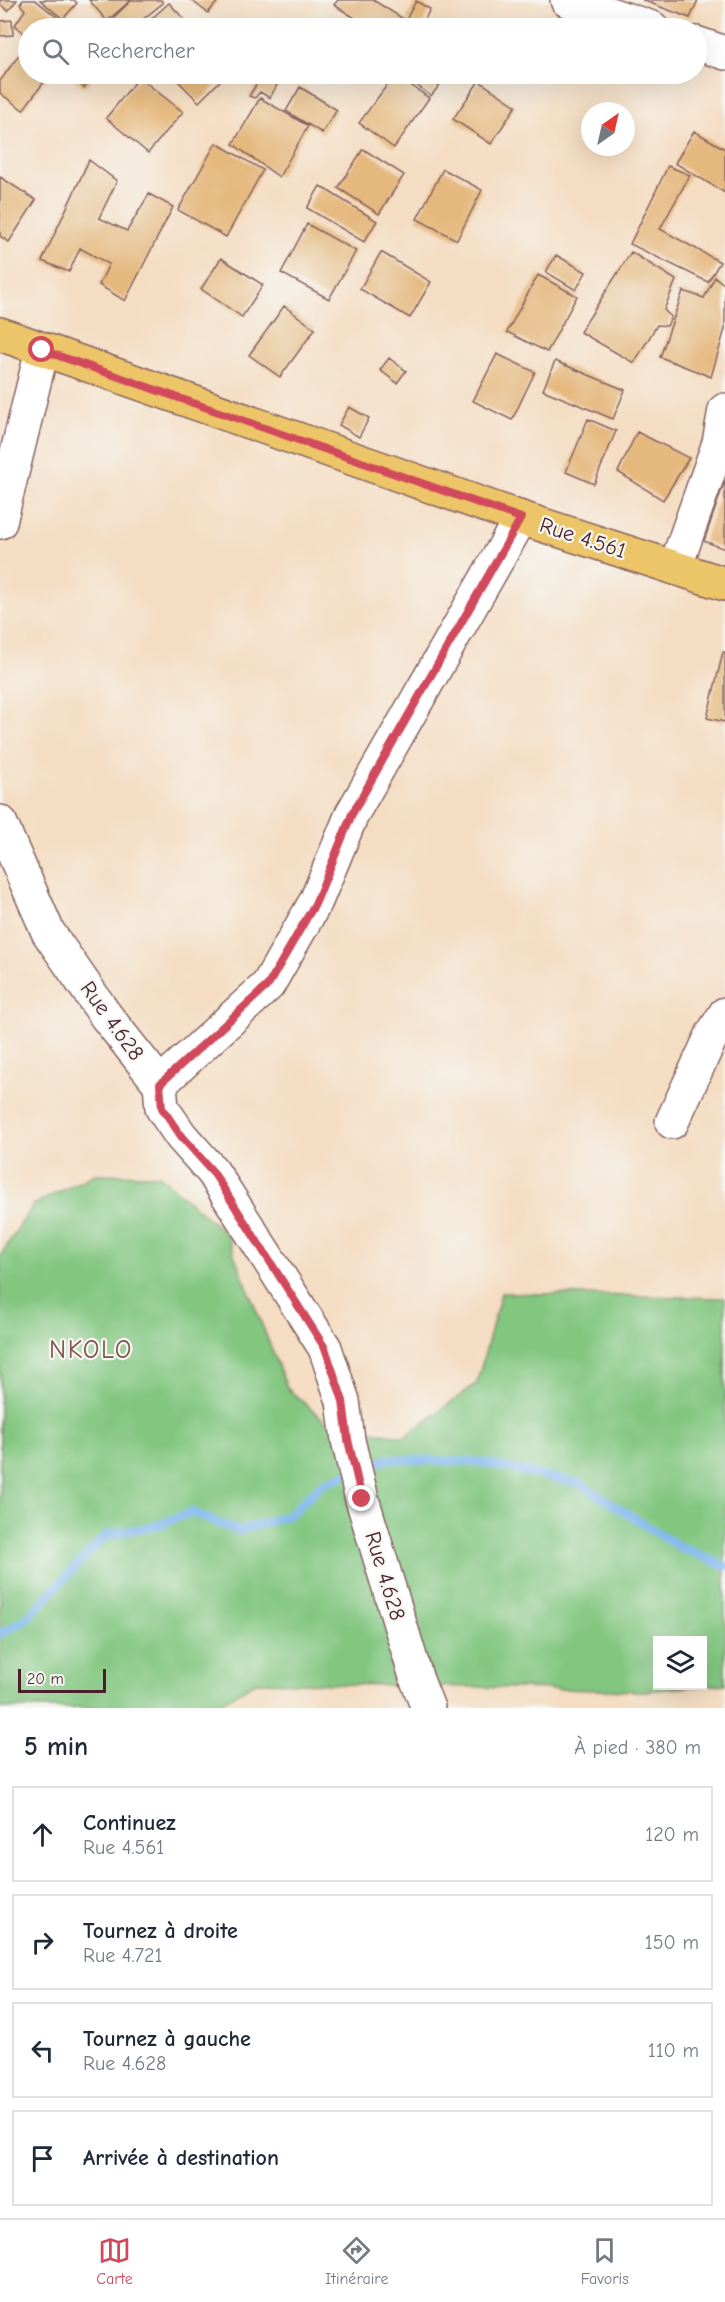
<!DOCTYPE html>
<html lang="fr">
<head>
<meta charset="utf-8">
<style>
  body { margin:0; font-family:"Comic Neue",sans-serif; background:#f2f2f3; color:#1f2937 }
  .controls { position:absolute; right:18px; bottom:18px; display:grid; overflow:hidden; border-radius:0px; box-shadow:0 6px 24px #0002 }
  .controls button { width:54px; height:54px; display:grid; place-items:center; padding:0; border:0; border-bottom:2px solid #e0e1e3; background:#fff; color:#1f2937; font:30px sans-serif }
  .compass { position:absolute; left:581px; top:102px; width:54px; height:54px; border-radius:50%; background:#fff; box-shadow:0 6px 24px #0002; rotate:34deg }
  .scale { position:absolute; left:18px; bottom:15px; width:88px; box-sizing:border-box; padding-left:6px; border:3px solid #4a1f2b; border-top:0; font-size:16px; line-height:21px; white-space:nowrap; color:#4a1f2b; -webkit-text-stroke:4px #f6f6f2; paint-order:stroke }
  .stop { position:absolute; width:18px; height:18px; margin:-14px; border:4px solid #d1495b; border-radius:50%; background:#fff }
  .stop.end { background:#d1495b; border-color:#fff; box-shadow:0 2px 6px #0008 }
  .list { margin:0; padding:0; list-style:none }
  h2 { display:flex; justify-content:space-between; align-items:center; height:78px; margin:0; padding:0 24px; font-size:26px }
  h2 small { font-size:20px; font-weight:400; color:#747a83 }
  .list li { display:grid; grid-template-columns:39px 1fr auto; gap:18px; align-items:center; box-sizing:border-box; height:96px; margin:0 12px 12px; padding:0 12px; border:2px solid #e0e1e3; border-radius:0px }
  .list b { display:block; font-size:22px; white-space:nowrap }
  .list p { margin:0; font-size:20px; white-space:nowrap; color:#747a83 }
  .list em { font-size:20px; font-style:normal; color:#747a83 }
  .icon { flex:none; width:33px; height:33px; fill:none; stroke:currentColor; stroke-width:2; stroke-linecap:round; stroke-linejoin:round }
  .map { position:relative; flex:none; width:725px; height:1708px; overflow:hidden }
  .search { position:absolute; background:#fff; box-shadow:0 6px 24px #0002; left:18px; right:18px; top:18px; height:66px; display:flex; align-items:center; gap:15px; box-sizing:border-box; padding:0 21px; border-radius:33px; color:#747a83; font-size:22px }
  .sheet { height:510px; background:#fff }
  nav { display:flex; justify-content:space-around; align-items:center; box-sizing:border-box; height:84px; border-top:2px solid #e0e1e3; background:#fff; font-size:16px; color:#747a83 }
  nav a { display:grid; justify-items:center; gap:3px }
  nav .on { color:#d1495b }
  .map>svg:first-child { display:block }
  .green { fill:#82c680; stroke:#667256; stroke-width:1.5; fill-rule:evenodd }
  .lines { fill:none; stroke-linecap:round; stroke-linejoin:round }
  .stream { stroke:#7db5ed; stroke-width:9 }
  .building { fill:#e5b87e }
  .minor-casing { stroke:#866260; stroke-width:36 }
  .major-casing { stroke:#866260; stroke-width:36 }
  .minor { stroke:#fff; stroke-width:33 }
  .major { stroke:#edc569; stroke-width:33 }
  .route { stroke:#d1495b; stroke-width:8 }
  .labels { text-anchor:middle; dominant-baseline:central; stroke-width:4.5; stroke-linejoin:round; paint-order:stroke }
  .street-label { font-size:22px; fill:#4a1f2b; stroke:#f6f6f2 }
  .quarter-label { font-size:26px; letter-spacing:1.5px; fill:#805548; stroke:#f6f6f2 }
</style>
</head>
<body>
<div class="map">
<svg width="725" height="1708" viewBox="0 0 725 1708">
  <rect width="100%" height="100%" fill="#f6f6f2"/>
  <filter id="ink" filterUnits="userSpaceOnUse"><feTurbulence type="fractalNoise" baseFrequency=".0167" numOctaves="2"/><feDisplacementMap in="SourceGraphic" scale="12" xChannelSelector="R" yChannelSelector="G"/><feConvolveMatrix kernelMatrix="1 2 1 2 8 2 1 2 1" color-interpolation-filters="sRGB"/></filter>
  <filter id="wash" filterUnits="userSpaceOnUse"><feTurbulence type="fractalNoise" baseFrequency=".008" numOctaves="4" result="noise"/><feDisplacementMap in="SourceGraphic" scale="24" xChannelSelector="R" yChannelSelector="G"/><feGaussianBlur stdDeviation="1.35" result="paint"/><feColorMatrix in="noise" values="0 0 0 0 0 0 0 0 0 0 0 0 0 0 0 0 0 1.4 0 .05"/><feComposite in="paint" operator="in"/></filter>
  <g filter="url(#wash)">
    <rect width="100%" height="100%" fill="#f4ddc2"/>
    <!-- green -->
    <path class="green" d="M95,1174l64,1 67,59 61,154 39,34 78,15 73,-54 24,-90 224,5v386l-82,7 -387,-9 -44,26h-212v-452l33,-51zM658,1640h44v46h-44z"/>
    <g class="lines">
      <!-- stream -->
      <path class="stream" d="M0,1634l25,-14 81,-85 50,-9 35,-14 47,19 51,-16 34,-32 64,-24 93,3 101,22 97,62 47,20"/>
    </g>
    <g id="blocks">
      <!-- building -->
      <path class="building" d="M0,0h17l-9,11 -8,-7z
        M23,0h12l36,28h-43v9l-13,-12 10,-15 -5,-6z
        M40,0h34l3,3 -14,16z
        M89,0h42l-24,21z
        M132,0h29l2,3 -31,25h-9l-10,-10z
        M191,0h28l-11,13z
        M338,0h35l45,28h-47l-37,-23z
        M642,0h56l-8,18z
        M416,1l14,8 -9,18 -15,-7z
        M169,3l16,17 -10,8h-34z
        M12,20l1,15 -13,1v-15z
        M24,48l4,3v23h22l-27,36 -23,-17v-12z
        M68,74h29l-13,14z
        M171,74h54l1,1 -27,27z
        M263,74l14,11 -7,13 -10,-6 -5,6 -6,-2z
        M395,74l34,24 -35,50 -35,-25z
        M402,74h42l3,2 -16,20z
        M139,77l44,35 -35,41 -42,-35z
        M479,81l37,25 -25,38 -38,-25z
        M300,87l37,23 -15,23 -36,-22z
        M260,98l48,28 -29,51 -46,-33z
        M694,131l31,18v44l-50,-30z
        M216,143l47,27 -37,67 -48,-27z
        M363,149l41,26 -25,39 -41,-26z
        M89,160l28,21 -18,37 28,13 22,-37 24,13 -48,94 -26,-16 10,-21 -29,-16 -11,24 -27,-11z
        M668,166l22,9 -30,54 60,33 -12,20 -78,-38z
        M443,169l39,21 -25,50 -40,-21z
        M0,177l36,23 -27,42 -9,-6z
        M320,186l57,35 -13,21 -57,-34z
        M307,224l49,27 -27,48 -48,-26z
        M381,252l50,30 -21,36 -50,-29z
        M631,252l45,28 -12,30 7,7 -4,9 -10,-1 -23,38 -54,-31z
        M556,255l30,17 -10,18 -30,-18z
        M221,258l42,27 -21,32 -41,-28z
        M538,275l39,21 -30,56 -40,-20z
        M715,277l10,8v44l-14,48 -51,-20 23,-66 21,7z
        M284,306l31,23 -35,48 -31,-22z
        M497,354l38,18 -23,48 -39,-19z
        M389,358l17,13 -9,12 -17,-13z
        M555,361l70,29 -12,29 -70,-29z
        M349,407l20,11 -10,19 -20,-12z
        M588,419l28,12 -22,53 -28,-12z
        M637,432l52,26 -26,42 -45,-28z
        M725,480v69l-21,-8z
        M723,652h2v70l-18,-4z"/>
    </g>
  </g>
  <g filter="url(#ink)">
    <use href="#blocks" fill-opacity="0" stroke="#866260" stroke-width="1.5"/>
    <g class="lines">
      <defs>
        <path id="minor" d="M567,0l85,28
          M696,43l29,10
          M0,522l42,-172
          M675,568l44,-125 6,-33
          M0,822l48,110 58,84 54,68 2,24 19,28 32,36 112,176 18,53 5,39 14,59 55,181 11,28
          M160,1084l108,-99 48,-84 36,-87 169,-296
          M672,1122l41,-89 12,-19"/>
        <path id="major" d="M0,334l521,184 204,66"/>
      </defs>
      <!-- minor casing -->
      <use href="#minor" class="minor-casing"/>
      <!-- major casing -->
      <use href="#major" class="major-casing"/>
      <!-- minor -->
      <use href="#minor" class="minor"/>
      <!-- major -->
      <use href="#major" class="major"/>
    </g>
  </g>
  <g class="lines" filter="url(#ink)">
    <!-- route -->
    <path class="route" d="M42,350l479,168 -169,296 -36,88 -48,83 -108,99 2,24 19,28 32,36 112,176 18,53 5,39 14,59"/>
  </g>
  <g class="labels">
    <!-- street labels -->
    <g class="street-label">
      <text transform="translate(583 538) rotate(18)">Rue 4.561</text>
      <text transform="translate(112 1021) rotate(54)">Rue 4.628</text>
      <text transform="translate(385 1576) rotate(73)">Rue 4.628</text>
    </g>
    <!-- quarter labels -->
    <g class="quarter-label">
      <text x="91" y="1350">NKOLO</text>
    </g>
  </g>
</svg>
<div class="controls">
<button><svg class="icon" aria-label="layers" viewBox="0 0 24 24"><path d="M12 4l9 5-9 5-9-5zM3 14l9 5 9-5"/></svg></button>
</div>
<svg class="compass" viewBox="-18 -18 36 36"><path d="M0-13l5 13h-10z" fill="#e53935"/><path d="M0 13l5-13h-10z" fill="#747a83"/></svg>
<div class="scale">20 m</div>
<div class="stop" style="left:42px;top:350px"></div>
<div class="stop end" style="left:362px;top:1499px"></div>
<div class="search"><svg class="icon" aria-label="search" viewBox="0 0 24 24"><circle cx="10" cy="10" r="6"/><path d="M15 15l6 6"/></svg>Rechercher</div>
</div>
<section class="sheet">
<h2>5 min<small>À pied · 380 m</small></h2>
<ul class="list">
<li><svg class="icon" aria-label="ahead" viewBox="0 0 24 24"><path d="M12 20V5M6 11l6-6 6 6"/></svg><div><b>Continuez</b><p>Rue 4.561</p></div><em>120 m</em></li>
<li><svg class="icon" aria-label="right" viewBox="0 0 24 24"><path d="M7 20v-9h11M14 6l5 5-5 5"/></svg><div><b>Tournez à droite</b><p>Rue 4.721</p></div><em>150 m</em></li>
<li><svg class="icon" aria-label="left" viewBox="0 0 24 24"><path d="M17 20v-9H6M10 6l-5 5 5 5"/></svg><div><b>Tournez à gauche</b><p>Rue 4.628</p></div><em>110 m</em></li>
<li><svg class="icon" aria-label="arrive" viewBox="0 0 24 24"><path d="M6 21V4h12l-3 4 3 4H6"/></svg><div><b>Arrivée à destination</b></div></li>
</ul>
</section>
<nav>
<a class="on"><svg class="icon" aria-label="map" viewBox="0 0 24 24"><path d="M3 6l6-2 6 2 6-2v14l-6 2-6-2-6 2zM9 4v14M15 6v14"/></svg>Carte</a>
<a><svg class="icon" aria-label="directions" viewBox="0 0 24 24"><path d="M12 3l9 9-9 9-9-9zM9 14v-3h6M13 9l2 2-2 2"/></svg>Itinéraire</a>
<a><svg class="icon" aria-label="saved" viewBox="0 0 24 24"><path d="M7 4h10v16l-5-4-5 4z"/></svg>Favoris</a>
</nav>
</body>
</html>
